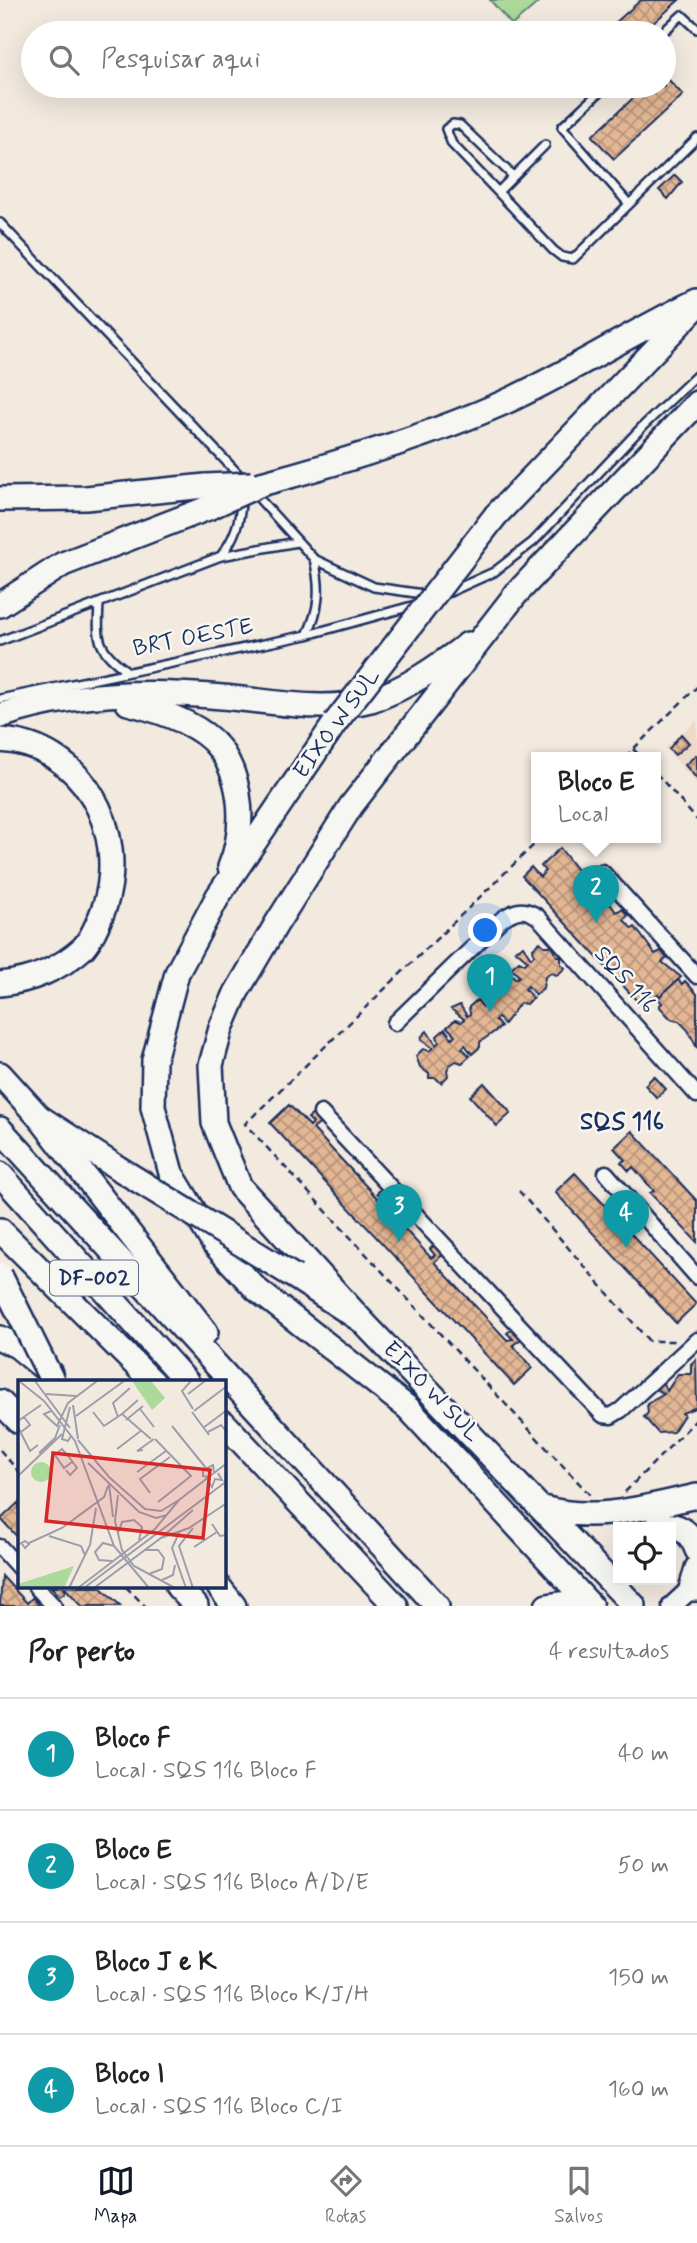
<!DOCTYPE html>
<html lang="pt">
<head>
<meta charset="utf-8">
<style>
  body { margin:0; font-family:Mynerve,sans-serif; background:#f2f2f2; color:#222 }
  .controls { position:absolute; right:21px; bottom:21px; display:grid; overflow:hidden; border-radius:0px; box-shadow:0 7px 28px #0002 }
  .controls button { width:63px; height:63px; display:grid; place-items:center; padding:0; border:0; border-bottom:2px solid #e0e0e0; background:#fff; color:#222; font:35px sans-serif }
  .you { position:absolute; left:486px; top:931px; width:24px; height:24px; margin:-18px; border:5px solid #fff; border-radius:50%; background:#1a73e8; box-shadow:0 0 0 10px #1a73e833 }
  .badge { display:grid; place-items:center; width:46px; height:46px; border-radius:50%; background:#111827; color:#fff; font-size:23px; font-weight:700 }
  .pin { position:absolute; translate:-50% -58px; filter:drop-shadow(0 2px 4px #0008) }
  .pin::after { content:''; position:absolute; top:37px; width:24px; height:21px; background:inherit; clip-path:polygon(0 0,100% 0,50% 100%) }
  .popup { position:absolute; left:531px; top:752px; width:130px; height:91px; box-sizing:border-box; display:grid; place-content:center; border-radius:0px; background:#fff; filter:drop-shadow(0 2px 5px #0005); font-size:23px; white-space:nowrap; color:#767676 }
  .popup b { font-size:26px; color:#222 }
  .popup::after { content:''; position:absolute; left:50%; top:100%; margin-left:-14px; border:14px solid transparent; border-top-color:#fff }
  .list { margin:0; padding:0; list-style:none }
  h2 { display:flex; justify-content:space-between; align-items:center; height:91px; margin:0; padding:0 28px; font-size:30px }
  h2 small { font-size:23px; font-weight:400; color:#767676 }
  .list li { display:grid; grid-template-columns:46px 1fr auto; gap:21px; align-items:center; box-sizing:border-box; height:112px; padding:0 28px; border-top:2px solid #e0e0e0 }
  .list b { display:block; font-size:26px; white-space:nowrap }
  .list p { margin:0; font-size:23px; white-space:nowrap; color:#767676 }
  .list em { font-size:23px; font-style:normal; color:#767676 }
  .icon { flex:none; width:38px; height:38px; fill:none; stroke:currentColor; stroke-width:2; stroke-linecap:round; stroke-linejoin:round }
  .map { position:relative; flex:none; width:697px; height:1606px; overflow:hidden }
  .search { position:absolute; background:#fff; box-shadow:0 7px 28px #0002; left:21px; right:21px; top:21px; height:77px; display:flex; align-items:center; gap:18px; box-sizing:border-box; padding:0 24px; border-radius:38px; color:#767676; font-size:26px }
  .sheet { height:539px; background:#fff }
  nav { display:flex; justify-content:space-around; align-items:center; box-sizing:border-box; height:98px; border-top:2px solid #e0e0e0; background:#fff; font-size:19px; color:#767676 }
  nav a { display:grid; justify-items:center; gap:4px }
  nav .on { color:#111827 }
  .map>svg:first-child { display:block }
  .built { fill:#eedac8 }
  .grass { fill:#abda9a; stroke:#63847c; stroke-width:2 }
  .building { fill:url(#building-cross-hatch); stroke:#1b2f5e; stroke-width:2 }
  .lines { fill:none; stroke-linecap:round; stroke-linejoin:round }
  .service-casing { stroke:#1b2f5e; stroke-width:12 }
  .minor-casing { stroke:#1b2f5e; stroke-width:19 }
  .tertiary-casing { stroke:#1b2f5e; stroke-width:23 }
  .primary-casing { stroke:#1b2f5e; stroke-width:28 }
  .trunk-casing { stroke:#1b2f5e; stroke-width:28 }
  .path { stroke:#1b2f5e; stroke-width:2.5; stroke-dasharray:7 5; stroke-linecap:butt }
  .service { stroke:#f6f6f2; stroke-width:7 }
  .minor { stroke:#f6f6f2; stroke-width:14 }
  .tertiary { stroke:#f6f6f2; stroke-width:18 }
  .primary { stroke:#f6f6f2; stroke-width:23 }
  .trunk { stroke:#f6f6f2; stroke-width:23 }
  .primary-bridge-casing { stroke:#1b2f5e; stroke-width:28; stroke-linecap:butt }
  .primary-bridge { stroke:#f6f6f2; stroke-width:23 }
  .labels { text-anchor:middle; dominant-baseline:central; stroke-width:5; stroke-linejoin:round; paint-order:stroke }
  .shield { fill:#f6f6f2; stroke:#5d6b8a; stroke-width:2 }
  .shield-label { font-size:21px; font-weight:bold; fill:#1b2f5e }
  .street-label { font-size:23px; fill:#1b2f5e; stroke:#f6f6f2 }
  .neighbourhood-label { font-size:24px; font-weight:bold; fill:#1b2f5e; stroke:#f6f6f2 }
  .inset-road { fill:none; stroke:#9c9fab; stroke-width:2 }
  .view { fill:#d62828; fill-opacity:0.15; stroke:#d62828; stroke-width:3.5 }
  .inset-edge { fill:none; stroke:#1b2f5e; stroke-width:3.5 }
</style>
</head>
<body>
<div class="map">
<svg width="697" height="1606" viewBox="0 0 697 1606">
  <defs>
    <pattern id="building-cross-hatch" width="8" height="8" patternUnits="userSpaceOnUse" patternTransform="scale(1.75)"><rect width="8" height="8" fill="#e4b794"/><path d="M0 0l8 8M0 8l8-8" fill="none" stroke="#b8957c"/></pattern>
  </defs>
  <rect width="100%" height="100%" fill="#f2e9df"/>
  <filter id="ink" filterUnits="userSpaceOnUse"><feTurbulence type="fractalNoise" baseFrequency=".0143" numOctaves="2"/><feDisplacementMap in="SourceGraphic" scale="14" xChannelSelector="R" yChannelSelector="G"/><feConvolveMatrix kernelMatrix="1 2 1 2 8 2 1 2 1" color-interpolation-filters="sRGB"/></filter>
  <g filter="url(#ink)">
    <!-- built -->
    <path class="built" d="M697,720v64l-32,-36z"/>
    <!-- grass -->
    <path class="grass" d="M490,0h51l-29,25z"/>
    <!-- building -->
    <path class="building" d="M641,0h38l-37,33h-38z
      M664,75l19,20 -69,64 -22,-23 51,-47 -4,-3h25z
      M675,175l7,7 -14,17 -9,-9z
      M681,734l8,9 -14,12 -6,-6z
      M696,755l1,1v23l-12,-14z
      M560,848l17,22 6,-3 7,7 -5,4 8,9 3,-3 20,28 6,-3 6,6 -4,5 8,9 3,-2 20,27 6,-3 6,7 -5,4 19,15 -21,19 -2,-2 -6,5 -4,-5 -9,9 -117,-127 9,-9 9,10 5,-6 -4,-5z
      M540,942l4,4h8l5,10h4v8l4,4 -8,7 -6,-2 -6,4 -2,11 -7,7 -8,-9 -3,3 8,9 -7,6 -6,-1 -16,21 -6,-7 -3,3 6,7 -21,15v5l-8,7 -7,-9 -3,3 8,8 -8,7 -6,-2 -6,4 -3,5 1,6 -7,7 -5,-5h-7v-4l-9,-7 -4,-11 7,-7 6,2 4,-3 -12,-8 1,-4 5,-5 9,14 3,-3 -2,-6 8,-7 7,9 3,-3 -8,-8 8,-7 6,2 3,-3 -13,-10 9,-4 7,11 3,-2 -1,-7 8,-7 6,7 3,-2 -7,-8 8,-7 6,3 3,-3 -11,-8 1,-5 4,-4 10,14 3,-3 -2,-7 7,-6 8,8 3,-3 -8,-8 8,-7 6,3 3,-3 -13,-11 8,-4 8,12 3,-3 -1,-7z
      M678,980l4,4 3,-3 12,13v54l-9,-18 -9,-9 -8,-2 -12,-13 3,-3 -4,-5z
      M654,1076l12,13 -9,9 -12,-13z
      M484,1083l27,30 -14,13 -27,-30z
      M289,1105l21,21 3,-3 -5,-5 5,-4 9,8 -9,7 67,72 3,-3 -6,-5 5,-5 9,9 -9,7 49,54 4,-3 -5,-6 4,-4 10,9 -10,8 73,78 6,-1 -6,-6 5,-4 9,10 -8,6 19,23 -18,17 -244,-262z
      M632,1131l65,70v41l-47,-49 4,-2 -21,-24 -4,4 -8,-9 4,-2 -11,-12z
      M575,1173l121,131 -20,19 -121,-131z
      M696,1359l1,48 -15,6 2,2 -11,17 -15,1 -14,-16 4,-4 -1,-9 17,-10 -9,-6 6,-8 6,11 11,-17h13v-10z
      M19,1502v37l-18,-20z
      M2,1576l25,27 6,-6 6,9h-39z
      M51,1587h49l21,19h-39l-18,-19 1,5 -5,4z"/>
    <g class="lines">
      <defs>
        <path id="service" d="M662,33l20,-18 15,14
          M606,86l-44,41 67,77
          M545,145l-47,47 55,58 9,7 11,2 124,-121
          M498,192l-46,-48 -6,-15 7,-5 7,1 53,51
          M0,223l242,255
          M254,493l60,66 60,28 56,8
          M221,556c13,-17 20,-35 20,-57
          M443,595l51,-23 39,-30 110,-116 54,-51
          M99,604c-2,37 -2,45 29,68
          M307,635c13,-27 14,-47 7,-76
          M0,641l221,-85 76,-14
          M0,699l307,-64 112,-31"/>
        <path id="minor" d="M602,872l95,104
          M395,1023l107,-104c13,-9 22,-12 36,-2l159,178
          M321,1113l282,302 8,1 10,-6 76,-70
          M606,1173l91,104
          M0,1547l19,21
          M36,1587l18,19"/>
        <path id="tertiary" d="M672,1606l25,-23"/>
        <path id="primary" d="M261,484c82,-22 165,-47 242,-81 67,-30 128,-71 194,-102
          M0,499l86,-1 120,-12
          M496,515l199,-207
          M0,605l63,-41 145,-56
          M128,703c29,7 72,20 91,45 25,33 26,83 11,119
          M0,716c70,-24 149,-26 222,-19 49,4 100,16 149,3 34,-10 69,-35 97,-56
          M335,723l-117,173 -41,77 -23,87 -1,47 18,66 43,71 42,45 152,119 183,198
          M0,740c83,5 128,90 105,165 -5,14 -12,32 -22,43 -23,21 -53,33 -83,36
          M0,1074l39,43 79,51
          M295,1277l67,44 272,285
          M362,1321l-122,-134 -26,-64 -3,-58 10,-37 15,-35 41,-70 74,-117 165,-212 181,-191
          M0,1338l17,8 33,27
          M0,1402l19,19
          M543,1508c53,15 102,-1 154,-12
          M656,1527c20,-5 34,3 41,23
          M697,1568l-6,21h6
          M178,1587l18,19
          M219,1587l15,19
          M547,1606l38,-6"/>
        <path id="trunk" d="M39,1117l167,215
          M0,1129l437,477
          M0,1174l187,208
          M0,1230l153,152
          M224,1423l172,183"/>
      </defs>
      <!-- service casing -->
      <use href="#service" class="service-casing"/>
      <!-- minor casing -->
      <use href="#minor" class="minor-casing"/>
      <!-- tertiary casing -->
      <use href="#tertiary" class="tertiary-casing"/>
      <!-- primary casing -->
      <use href="#primary" class="primary-casing"/>
      <!-- trunk casing -->
      <use href="#trunk" class="trunk-casing"/>
      <!-- path -->
      <path class="path" d="M633,749l8,8
        M625,757l72,-70
        M656,773l41,47
        M542,837l-297,287 346,372
        M519,1191l130,150h25
        M0,1450l19,22
        M625,1492l72,-73
        M126,1587l19,19"/>
      <!-- service -->
      <use href="#service" class="service"/>
      <!-- minor -->
      <use href="#minor" class="minor"/>
      <!-- tertiary -->
      <use href="#tertiary" class="tertiary"/>
      <!-- primary -->
      <use href="#primary" class="primary"/>
      <!-- trunk -->
      <use href="#trunk" class="trunk"/>
      <defs>
        <path id="primary-bridge" d="M206,486l45,-2
          M208,508l53,-24
          M335,723l161,-208
          M118,1168l177,109
          M0,1275l53,107"/>
      </defs>
      <!-- primary-bridge casing -->
      <use href="#primary-bridge" class="primary-bridge-casing"/>
      <!-- primary-bridge -->
      <use href="#primary-bridge" class="primary-bridge"/>
    </g>
  </g>
  <g class="labels">
    <!-- shield labels -->
    <rect class="shield" x="50" y="1260.5" width="88" height="35" rx="5"/>
    <g class="shield-label">
      <text x="94" y="1278">DF-002</text>
    </g>
    <!-- street labels -->
    <g class="street-label">
      <text transform="translate(193 638) rotate(-11)">BRT OESTE</text>
      <text transform="translate(337 724) rotate(-54)">EIXO W SUL</text>
      <text transform="translate(625 980) rotate(48)">SQS 116</text>
      <text transform="translate(431 1392) rotate(46)">EIXO W SUL</text>
    </g>
    <!-- neighbourhood labels -->
    <g class="neighbourhood-label">
      <text x="622" y="1122">SQS 116</text>
    </g>
  </g>
  <!-- overview -->
  <g transform="translate(18 1380)">
    <rect width="208" height="208" fill="#f2e9df"/>
    <path d="M114,1h19l14,17 -13,12zM13 92a10 10 0 1 1 20 0a10 10 0 1 1-20 0Z" fill="#abda9a"/>
    <path d="M56,186l-10,22h-46v-4z" fill="#abda9a"/>
    <path class="inset-road" d="M1,1l25,20 31,40 39,105 35,42M17,1l35,47M173,1l-9,10 11,18M28,14l30,2M170,14l17,-13M55,25l5,34M52,27l-8,32 6,2 3,-5M122,29l14,18M33,31l-7,3 13,12 11,-23 29,-22M176,31l33,-25M75,32l11,14 18,-12 29,25M174,32l17,23M104,34l16,-14M58,36l48,-35M100,37l-5,-14 17,-15M108,40l17,-14M0,41l23,-16M154,46l38,47M0,47l12,24 8,-6M185,48l24,-18M3,52l9,-7 -6,-8M190,52l13,-7 6,7M137,59l36,37 -33,26M60,60l31,37 36,32 16,2 18,-11M99,69l25,-19M125,70l-6,1 17,-12M21,73l16,-15 5,-13M70,83l51,49 17,6 11,-3M48,90l4,5 7,-7 -8,-11 -7,-8 -7,6 9,13 8,-6M119,92l29,-21M0,96l44,-42M190,97l-5,-1v-6l10,-5 1,7M190,101l4,6 3,-8 7,1 -4,-7M91,104l4,33M132,113l-10,-14 30,-22M100,115l-3,26 7,29 12,16 41,22M194,144l8,12 7,-1M175,148l-14,18 14,42M162,151l-8,17 14,40M100,153l4,-11 12,-2 8,7 -3,13M31,156l32,10 4,9M143,158l32,-28M11,163l33,-15 42,-31 4,-11M0,165l7,-4 4,3 -4,4 -3,-4M176,167l23,-15M128,170h12l6,8 -2,11 -13,5M94,181l-13,-1 -4,-8 8,-9 11,3M144,200l11,-5 2,-10M51,208l21,-43 6,-37M60,208l77,-59 24,-29 48,-37M66,208l143,-107M76,208l67,-50 28,-10 38,-25"/>
    <path class="view" d="M35,73l157,17 -7,68 -157,-17z"/>
    <rect width="208" height="208" class="inset-edge"/>
  </g>
</svg>
<div class="controls">
<button><svg class="icon" aria-label="locate" viewBox="0 0 24 24"><circle cx="12" cy="12" r="6"/><path d="M12 2v4M12 18v4M2 12h4M18 12h4"/></svg></button>
</div>
<div class="you"></div>
<div class="pin badge" style="left:490px;top:1012px;background:#0f9aa8">1</div>
<div class="pin badge" style="left:596px;top:923px;background:#0f9aa8">2</div>
<div class="popup"><b>Bloco E</b>Local</div>
<div class="pin badge" style="left:399px;top:1242px;background:#0f9aa8">3</div>
<div class="pin badge" style="left:626px;top:1248px;background:#0f9aa8">4</div>
<div class="search"><svg class="icon" aria-label="search" viewBox="0 0 24 24"><circle cx="10" cy="10" r="6"/><path d="M15 15l6 6"/></svg>Pesquisar aqui</div>
</div>
<section class="sheet">
<h2>Por perto<small>4 resultados</small></h2>
<ul class="list">
<li><span class="badge" style="background:#0f9aa8">1</span><div><b>Bloco F</b><p>Local · SQS 116 Bloco F</p></div><em>40 m</em></li>
<li><span class="badge" style="background:#0f9aa8">2</span><div><b>Bloco E</b><p>Local · SQS 116 Bloco A/D/E</p></div><em>50 m</em></li>
<li><span class="badge" style="background:#0f9aa8">3</span><div><b>Bloco J e K</b><p>Local · SQS 116 Bloco K/J/H</p></div><em>150 m</em></li>
<li><span class="badge" style="background:#0f9aa8">4</span><div><b>Bloco I</b><p>Local · SQS 116 Bloco C/I</p></div><em>160 m</em></li>
</ul>
</section>
<nav>
<a class="on"><svg class="icon" aria-label="map" viewBox="0 0 24 24"><path d="M3 6l6-2 6 2 6-2v14l-6 2-6-2-6 2zM9 4v14M15 6v14"/></svg>Mapa</a>
<a><svg class="icon" aria-label="directions" viewBox="0 0 24 24"><path d="M12 3l9 9-9 9-9-9zM9 14v-3h6M13 9l2 2-2 2"/></svg>Rotas</a>
<a><svg class="icon" aria-label="saved" viewBox="0 0 24 24"><path d="M7 4h10v16l-5-4-5 4z"/></svg>Salvos</a>
</nav>
</body>
</html>
